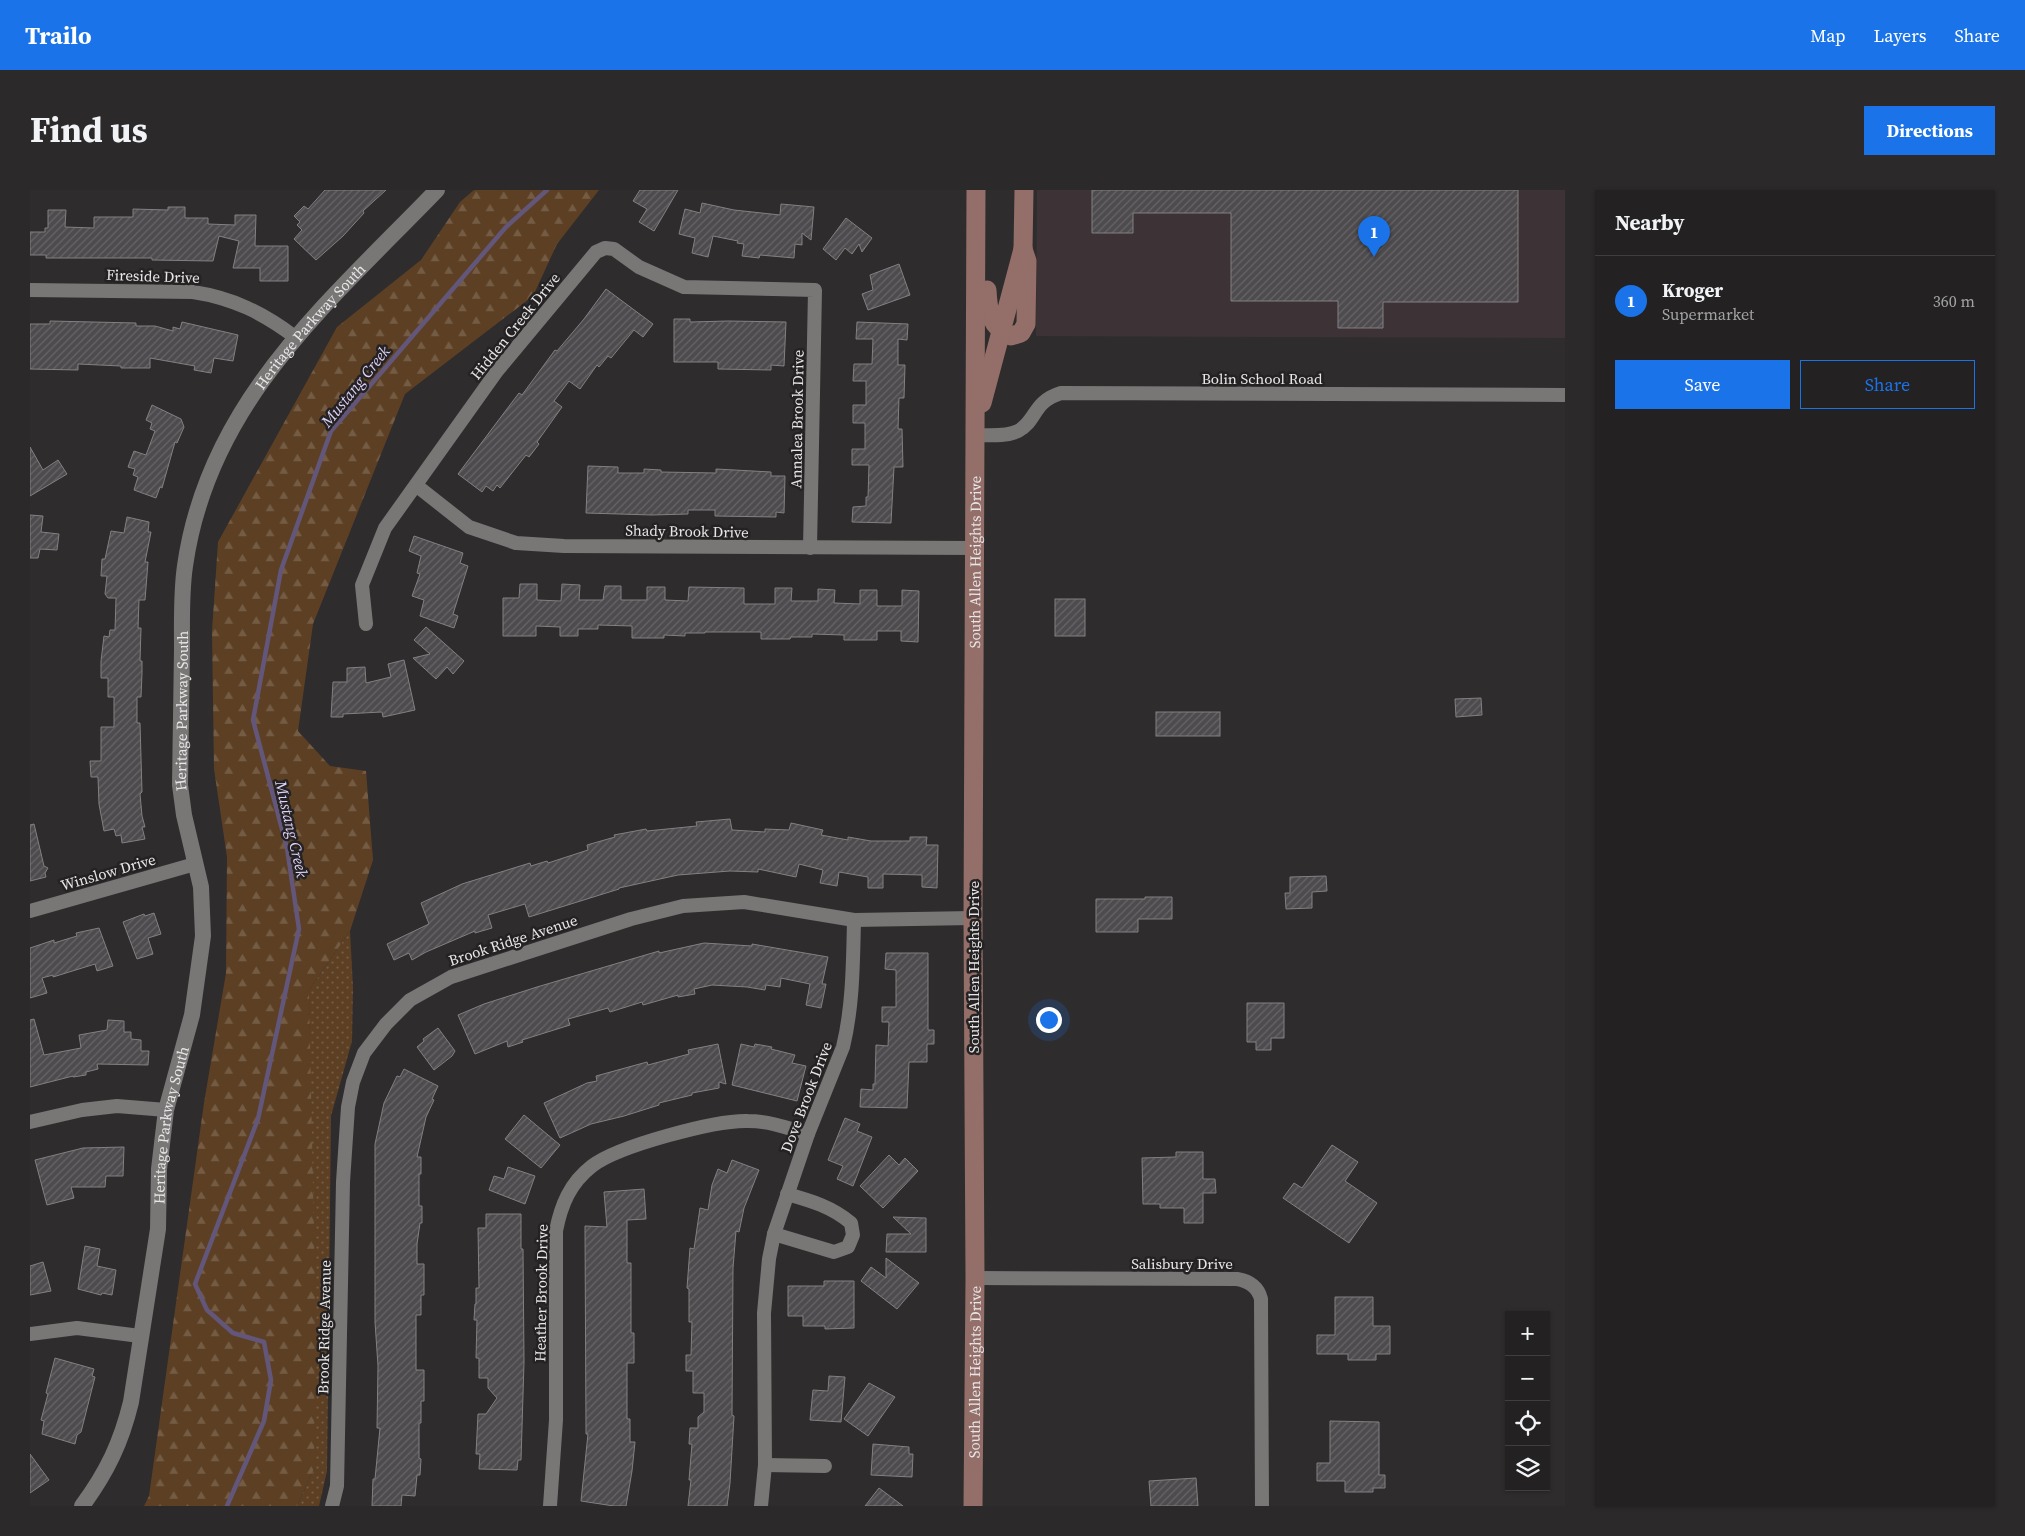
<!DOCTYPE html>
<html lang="en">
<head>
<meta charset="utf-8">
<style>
  :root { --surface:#232122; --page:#2b292a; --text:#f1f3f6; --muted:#a3a3a5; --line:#403e40; --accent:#1a73e8 }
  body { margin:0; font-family:"Source Serif 4",serif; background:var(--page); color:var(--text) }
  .controls { position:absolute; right:15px; bottom:15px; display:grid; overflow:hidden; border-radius:0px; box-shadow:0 1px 4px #0004 }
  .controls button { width:45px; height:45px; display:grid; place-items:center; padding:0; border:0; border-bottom:1px solid var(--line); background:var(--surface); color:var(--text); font:25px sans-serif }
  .you { position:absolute; left:1018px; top:829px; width:18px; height:18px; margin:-12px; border:4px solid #fff; border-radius:50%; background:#1a73e8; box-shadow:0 0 0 8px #1a73e833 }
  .badge { display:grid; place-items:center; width:32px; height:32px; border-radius:50%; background:var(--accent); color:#fff; font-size:16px; font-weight:700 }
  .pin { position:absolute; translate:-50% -41px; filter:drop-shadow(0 1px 2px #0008) }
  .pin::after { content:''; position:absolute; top:26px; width:18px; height:15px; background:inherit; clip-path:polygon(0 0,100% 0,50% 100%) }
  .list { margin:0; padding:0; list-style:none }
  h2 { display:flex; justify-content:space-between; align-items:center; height:65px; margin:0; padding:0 20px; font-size:21px }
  h2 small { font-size:16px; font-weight:400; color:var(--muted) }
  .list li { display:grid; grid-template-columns:32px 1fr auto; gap:15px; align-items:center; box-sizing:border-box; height:90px; padding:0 20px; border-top:1px solid var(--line) }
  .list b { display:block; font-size:19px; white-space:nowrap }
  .list p { margin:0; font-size:16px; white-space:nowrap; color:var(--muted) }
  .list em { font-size:16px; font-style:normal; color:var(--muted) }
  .actions { display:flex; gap:10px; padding:15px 20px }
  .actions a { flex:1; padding:11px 0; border:1px solid var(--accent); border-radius:0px; text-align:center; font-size:18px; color:var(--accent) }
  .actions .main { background:var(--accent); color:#fff }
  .icon { flex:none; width:28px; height:28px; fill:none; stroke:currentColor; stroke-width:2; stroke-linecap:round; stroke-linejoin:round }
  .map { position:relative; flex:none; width:1535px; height:1316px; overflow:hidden; border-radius:0px }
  header { display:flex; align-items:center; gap:30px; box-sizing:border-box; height:70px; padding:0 25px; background:var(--accent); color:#fff }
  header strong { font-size:24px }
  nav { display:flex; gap:28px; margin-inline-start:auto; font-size:18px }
  .intro { display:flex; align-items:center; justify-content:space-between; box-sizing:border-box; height:120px; padding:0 30px }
  h1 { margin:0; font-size:35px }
  .button { padding:12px 22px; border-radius:0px; background:var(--accent); color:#fff; font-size:18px; font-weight:700 }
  main { display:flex; gap:30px; padding:0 30px }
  aside { flex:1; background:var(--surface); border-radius:0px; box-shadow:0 1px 4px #0004 }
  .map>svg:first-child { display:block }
  .built { fill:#3d3336 }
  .grass { fill:url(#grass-dots) }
  .forest { fill:url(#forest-firs) }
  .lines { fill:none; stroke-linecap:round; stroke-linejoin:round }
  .stream { stroke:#63567b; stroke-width:4.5 }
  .building { fill:url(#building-hatch); stroke:#838082 }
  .minor { stroke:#797676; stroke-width:14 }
  .tertiary { stroke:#797676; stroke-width:16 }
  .secondary { stroke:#946e68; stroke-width:19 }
  .labels { text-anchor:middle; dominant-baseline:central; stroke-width:5; stroke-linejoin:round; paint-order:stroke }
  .street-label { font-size:15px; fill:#e8e6e7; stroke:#252223 }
  .water-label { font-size:16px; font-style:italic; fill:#dfd2f9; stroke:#252223 }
</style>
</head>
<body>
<header>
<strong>Trailo</strong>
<nav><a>Map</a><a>Layers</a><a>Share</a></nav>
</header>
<div class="intro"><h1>Find us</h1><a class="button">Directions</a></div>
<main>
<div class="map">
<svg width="1535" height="1316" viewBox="0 0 1535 1316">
  <defs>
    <pattern id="grass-dots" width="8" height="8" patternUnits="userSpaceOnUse" patternTransform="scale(1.25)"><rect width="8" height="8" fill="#5d4024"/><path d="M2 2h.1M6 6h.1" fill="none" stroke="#745c44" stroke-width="1.8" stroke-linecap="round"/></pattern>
    <pattern id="forest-firs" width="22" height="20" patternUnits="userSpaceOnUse" patternTransform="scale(1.25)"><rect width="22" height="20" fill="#5d4024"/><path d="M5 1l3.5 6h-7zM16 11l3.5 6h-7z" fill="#745c44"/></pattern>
    <pattern id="building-hatch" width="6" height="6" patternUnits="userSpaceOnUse" patternTransform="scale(1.25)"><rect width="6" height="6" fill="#4d4b4d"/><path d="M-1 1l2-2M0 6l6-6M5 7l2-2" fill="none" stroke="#676567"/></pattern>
  </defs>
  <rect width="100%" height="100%" fill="#2f2c2d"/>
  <path class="built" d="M1007 0H1535V148L1006 146Z"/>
  <path class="grass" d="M320 741 323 798 322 851 301 926 297 1281 289 1316H267L284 1279 279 800Z"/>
  <path class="forest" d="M444 0H569L527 54 503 106 375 204 283 434 268 541 300 576 336 581 343 670 320 741 279 800 285 1098 284 1279 267 1316H114L119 1306 174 913 196 783 197 667 184 579 182 441 188 352 307 137 391 70 430 12Z"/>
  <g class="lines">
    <path class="stream" d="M197 1316 234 1231 241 1190 234 1152 203 1143 177 1120 165 1094 228 929 269 739 257 658 223 530 251 380 301 241 476 37 517 0"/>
  </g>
  <g class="building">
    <path d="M295 0H356L333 21 334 23 313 46 286 70 264 49 272 40 267 35 270 32 264 26 274 16 278 19Z"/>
    <path d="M610 0H648L624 41 609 32 617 19 603 11Z"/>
    <path d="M1062 0H1488V112H1353V138H1308V111H1201V23H1103V43H1062Z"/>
    <path d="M672 13 704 20 750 25 751 14 784 17 781 50 772 43V55L765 54 764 68 730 65 729 68 712 66 714 54 707 53 708 51 683 46 678 67 662 63 665 48 649 44 655 19 670 23Z"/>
    <path d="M138 17H155V28H178V34L205 35V25H226L225 56H258V91H230V78H203L209 51 189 46 183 71 122 70V68H16V65H0V42H15V38H18V20H36L35 37 64 38V27H103V19L138 20Z"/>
    <path d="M816 28 842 48 832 62 829 54 822 64 815 58 806 70 793 59Z"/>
    <path d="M869 74 880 105 838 120 832 104 843 100 840 85Z"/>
    <path d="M576 99 623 134 613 147 604 140 581 168 578 166 569 177 567 175 550 199 539 191 524 211 532 217 507 252 509 254 499 267 496 265 470 298 467 295 463 301 456 296 452 302 428 284 489 203 492 205 525 160 527 161 554 129Z"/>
    <path d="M644 129H660V132L698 131 756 132 754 176 741 175V180L688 179V172H644Z"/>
    <path d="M20 131 106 133V136H125L143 141V137L150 139 152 132 208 145 203 171 184 168 181 183 164 180 165 176 120 168V178H91V176L48 174V180L0 179V134H20Z"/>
    <path d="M827 132 878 134 877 150 868 149V175H875L874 208H869L868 239H872L873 277H864L861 333 822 332 823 317 836 316V307H838L839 275H822V259H835V233H823V215H836V191H823L824 174H842L843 149H826Z"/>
    <path d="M122 215 151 229 154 237 147 253 145 252 132 298 130 297 126 308 104 300 108 287 103 285 105 279 98 277 104 261 116 265 125 241 120 239 122 233 116 230Z"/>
    <path d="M0 257 13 280 28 270 37 284 0 306Z"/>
    <path d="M558 276 588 277V283H614V279L631 280V282L686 283V279L741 282V286H755L754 323 746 322V327L685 326V320H658V324L622 325 556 323Z"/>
    <path d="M0 325 13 326 11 342 29 344 27 360 10 359 8 368H0Z"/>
    <path d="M97 327 119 332 118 342H121L115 372H118L115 410H109L108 438H111L110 471H112V483L111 507H107V533H110L112 602 110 604 112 626 115 637H112L115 649 92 653 91 645 86 646 84 639 74 641 69 614 68 587H61L60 571H71V537H84V507H78V488H71V471L74 446 79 447 80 440H85L86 408H78L75 404 77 386H71L72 369H75L81 341 94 343Z"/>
    <path d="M384 346 433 363 430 373 438 376 423 424 428 426 424 438 390 426 394 410 382 406 390 384 387 383 391 366 379 361Z"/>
    <path d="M490 394H507V410L531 411 532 394 550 395 549 410H573L575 396H591V410H617V397H635V410L658 411 659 397 714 398V414H745V398H762L761 411H788V399L805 400 804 413 830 414V400H847V416H872V400L889 401 888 452 871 451V441H847V450H814V445L782 444V447H761L760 449H731V442H675V443H655V446L634 445V448H602V436L568 435V439H548V446H530V437L506 436V446H473V408H489Z"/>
    <rect x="1025" y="409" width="30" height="37"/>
    <path d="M396 437 434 471 423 484 417 477 406 489 383 468 400 464 384 450Z"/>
    <path d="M374 470 385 520 353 527 352 522 313 524V527H301L303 492H317V478L335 477 336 493 361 487 358 474Z"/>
    <path d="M1451 508 1452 525 1426 527 1425 509Z"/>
    <rect x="1126" y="522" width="64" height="24"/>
    <path d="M700 629 702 640 735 642V639L759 640 761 633 793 640 791 645 818 650V647L841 651H880V647H897L896 655H908L907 698 892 697V685L853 684V698H838V687L809 682 807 696 790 693 793 680 769 674 766 687 728 679V682L700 681 648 685 589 698V699L499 727 495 714 458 725 462 738 445 743V741L396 762 382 770 379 763 364 770 357 754 399 734 391 713 432 694 500 673 501 676 517 671 518 673 558 660 557 655 585 647 584 645 616 639 617 641 667 636 666 632Z"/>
    <path d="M4 634 14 676 18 678 15 683 16 687 0 691V635Z"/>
    <path d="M1296 686 1297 701 1282 702V718L1256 719 1255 703H1260V687Z"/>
    <path d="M1115 707H1142V729H1108V742H1066V709H1115Z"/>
    <path d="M124 723 131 744 118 748 123 764 107 769 93 732 114 724 115 726Z"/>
    <path d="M69 738 83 776 67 781 65 774 23 787V785L12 788 17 803 0 808V758L24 750V753L47 746 46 743Z"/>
    <path d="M674 753 722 756V754L798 767 792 794H796L791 818 776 815 780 794 751 788 750 797 736 795 735 800 717 797 682 795 664 799 665 804 648 807V805L613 815 612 812 580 822 578 818 538 829 540 835 492 850 493 852 478 857 477 851 445 864 428 825 454 814 507 797 629 761V763Z"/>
    <path d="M856 763H898V840H904V854H897V872H879L877 918 830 917 831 899 843 900V894H845L846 855 858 856 859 832H852V817H866V780L855 779Z"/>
    <path d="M1217 813H1254V848H1241V860H1226V852H1217Z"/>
    <path d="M4 829 14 865 51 858 49 845 77 840 78 830 94 831V842H101V849L111 850V861H119L118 875 67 874 68 879 56 882V885L43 887V886L0 897V830Z"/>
    <path d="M408 838 425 861 422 866 404 880 387 857 394 851 393 849Z"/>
    <path d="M688 854 696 894 689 892V898L662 903V905L629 913V915L594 926 561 934 530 948 514 913 557 893 567 891 566 886 617 872 618 875 659 864 658 860Z"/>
    <path d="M711 854 724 857 725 854 742 857 741 859 765 865 762 873 776 876 767 911 702 895Z"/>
    <path d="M374 879 408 896 402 909 404 910 396 927 387 967H391V984H389V1016H392V1033H390L387 1054V1074H394V1105H391V1125H386V1180H394V1211H391V1233H389V1268L391 1269 390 1285H387L385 1306 372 1305 371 1316H342L343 1289H345L350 1238H347L348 1176 345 1132V954L354 913 367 886 370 887Z"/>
    <path d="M494 925 530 955 511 978 475 949Z"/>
    <path d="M815 928 830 934 827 941 842 947 823 996 807 989 813 976 798 970Z"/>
    <path d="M1302 955 1328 972 1315 991 1347 1013 1319 1053 1253 1008 1264 993 1272 998Z"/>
    <path d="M94 957 93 986H76L75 997H41L44 1008 17 1015 5 970 53 958Z"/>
    <path d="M1146 962H1173V989H1185L1186 1003H1173V1033H1154V1018H1130V1014H1113L1112 968 1146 967Z"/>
    <path d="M859 965 869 975 875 968 888 981 853 1018 830 996Z"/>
    <path d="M702 970 729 980 714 1018 709 1042 706 1041 703 1078 702 1225 704 1226 700 1293 697 1316H658L661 1290H659L662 1254H659L660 1238H668V1227L674 1222V1203H663V1181H656V1165H661L662 1132H659V1099L657 1098 660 1058 664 1059 670 1018 678 1020 682 995 688 979 697 983Z"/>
    <path d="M478 977 505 986 495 1014 459 1000 464 986 474 989Z"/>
    <path d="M614 999 616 1029 597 1030V1073H601V1143H604V1173H597V1229H600V1252H605L602 1281 596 1316H584L551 1311 558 1244H556L555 1036 577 1037 574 1002Z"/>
    <path d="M456 1024H491V1059H493L494 1172 491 1270H488L487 1280 449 1279 450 1264H446L448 1224H456L467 1208 458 1198V1188H449V1168H446L447 1130H444L445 1114H446V1098H449L448 1038H456Z"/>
    <path d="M863 1027 896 1028V1062H856L857 1044H881Z"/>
    <path d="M55 1056 70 1059 67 1076 86 1080 82 1105 72 1103 71 1105 48 1099Z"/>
    <path d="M856 1068 889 1093 867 1119 831 1091 841 1077 856 1088Z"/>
    <path d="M13 1072 21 1101 0 1105V1076Z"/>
    <path d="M794 1091H824V1138L795 1139V1136H773V1126H758V1096H794Z"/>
    <path d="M1305 1107H1343V1136H1360V1164H1346V1170H1318V1164H1287V1145H1305Z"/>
    <path d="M25 1168 64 1179 62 1186 65 1187 51 1242 47 1245 45 1254 12 1244 14 1231 11 1230 18 1204 16 1203Z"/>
    <path d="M799 1186 815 1187 811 1232 780 1230 783 1200 798 1201Z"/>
    <path d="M839 1193 865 1207 838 1246 814 1229Z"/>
    <path d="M1300 1231 1349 1232V1285H1355V1298H1343V1302H1315V1291H1287V1273H1300Z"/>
    <path d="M843 1254 879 1257V1264H883L882 1287 841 1285Z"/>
    <path d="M0 1264 19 1290 0 1303Z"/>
    <path d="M1166 1288 1168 1316H1121L1119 1291Z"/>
    <path d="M849 1298 873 1316H835Z"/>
  </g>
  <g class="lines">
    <g class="minor">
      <path d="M0 100 163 102C203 108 233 123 265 147"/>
      <path d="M945 245C958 245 976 247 988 241 1007 231 1002 212 1031 203L1535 205"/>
      <path d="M387 296 439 337 486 353 534 356 944 358"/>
      <path d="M336 434 332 395 355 338 467 181 566 62 575 58 584 59 609 77 654 97 785 100 780 358"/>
      <path d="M0 721 165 674"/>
      <path d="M0 932 52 920 87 916 136 920"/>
      <path d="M744 1044 804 1062 818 1057 823 1045 821 1033C802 1017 782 1011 757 1004"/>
      <path d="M945 1088 1207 1089C1219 1091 1228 1097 1231 1109L1232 1316"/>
      <path d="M0 1144 47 1138 110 1146"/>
      <path d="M735 1275 795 1276"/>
      <path d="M302 1316 307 1296 313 992 318 917 323 892 334 863 356 834 380 810 421 787 601 729 653 716 714 712 824 730 943 728"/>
      <path d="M520 1316 526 1230V1041C531 1015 540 993 562 976 588 956 685 930 718 931 739 931 758 938 778 944"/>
      <path d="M731 1316 735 1275 734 1123 739 1069 744 1044 778 944 813 857C823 816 823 772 824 730"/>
    </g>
    <path class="tertiary" id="s1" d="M52 1316C77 1282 91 1253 101 1212L128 1039 129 979 136 920 162 825 173 746 171 697 154 625 150 595C151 550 151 504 152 459 152 432 151 403 155 376 178 212 299 112 407 0"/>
    <g class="secondary">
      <path d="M957 100C958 121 960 137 981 146L991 143 996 134 997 71 993 59"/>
      <path d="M952 213 993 59 994 0"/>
      <path id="s2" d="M943 1316 945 1088 943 728 946 0"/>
    </g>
  </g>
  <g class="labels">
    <g class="street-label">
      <text transform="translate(123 86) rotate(2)">Fireside Drive</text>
      <text transform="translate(485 136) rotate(-51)">Hidden Creek Drive</text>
      <text stroke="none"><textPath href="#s1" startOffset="1236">Heritage Parkway South</textPath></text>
      <text x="1232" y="188">Bolin School Road</text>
      <text transform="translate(767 229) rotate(-89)">Annalea Brook Drive</text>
      <text transform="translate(657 341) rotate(1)">Shady Brook Drive</text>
      <text stroke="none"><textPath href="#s2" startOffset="944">South Allen Heights Drive</textPath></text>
      <text stroke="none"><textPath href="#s1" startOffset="816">Heritage Parkway South</textPath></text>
      <text transform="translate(78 682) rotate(-16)">Winslow Drive</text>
      <text transform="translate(483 750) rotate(-18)">Brook Ridge Avenue</text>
      <text transform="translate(943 777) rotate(-90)">South Allen Heights Drive</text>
      <text transform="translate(776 907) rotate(-69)">Dove Brook Drive</text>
      <text stroke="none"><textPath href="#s1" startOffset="396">Heritage Parkway South</textPath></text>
      <text x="1152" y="1073">Salisbury Drive</text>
      <text transform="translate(511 1103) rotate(-89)">Heather Brook Drive</text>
      <text transform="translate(294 1137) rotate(-89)">Brook Ridge Avenue</text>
      <text stroke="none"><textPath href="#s2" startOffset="134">South Allen Heights Drive</textPath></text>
    </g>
    <g class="water-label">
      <text transform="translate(325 196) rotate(-51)">Mustang Creek</text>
      <text transform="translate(262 639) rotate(77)">Mustang Creek</text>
    </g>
  </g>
</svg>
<div class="controls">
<button>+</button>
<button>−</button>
<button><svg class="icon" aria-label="locate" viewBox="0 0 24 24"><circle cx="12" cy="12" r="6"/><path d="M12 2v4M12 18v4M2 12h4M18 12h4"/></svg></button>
<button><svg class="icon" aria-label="layers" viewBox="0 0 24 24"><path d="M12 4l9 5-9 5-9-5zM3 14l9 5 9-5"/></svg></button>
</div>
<div class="you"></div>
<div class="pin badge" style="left:1344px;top:67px">1</div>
</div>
<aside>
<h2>Nearby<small></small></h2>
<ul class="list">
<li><span class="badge">1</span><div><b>Kroger</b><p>Supermarket</p></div><em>360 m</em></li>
</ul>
<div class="actions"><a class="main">Save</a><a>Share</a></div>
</aside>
</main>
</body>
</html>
